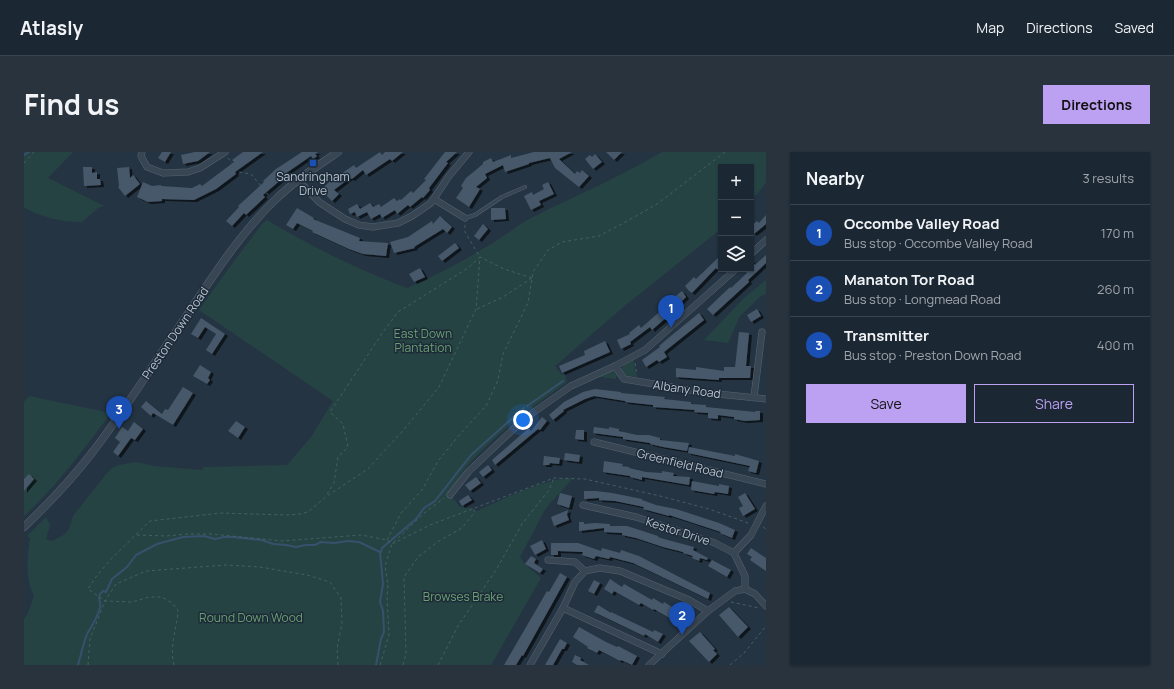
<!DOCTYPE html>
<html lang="en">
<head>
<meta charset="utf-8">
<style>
  :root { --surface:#1b2732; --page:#28333e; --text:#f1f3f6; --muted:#a0a5ac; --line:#39444d; --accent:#bca0f2 }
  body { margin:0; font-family:Manrope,sans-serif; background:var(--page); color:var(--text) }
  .controls { position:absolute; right:12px; top:12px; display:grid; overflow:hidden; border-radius:0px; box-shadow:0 1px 3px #0004 }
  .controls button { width:36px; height:36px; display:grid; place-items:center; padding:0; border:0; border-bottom:1px solid var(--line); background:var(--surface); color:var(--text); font:20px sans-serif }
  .you { position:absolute; left:499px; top:268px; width:14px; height:14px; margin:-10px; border:3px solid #fff; border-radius:50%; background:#1a73e8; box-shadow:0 0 0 6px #1a73e833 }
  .badge { display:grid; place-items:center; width:26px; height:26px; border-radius:50%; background:var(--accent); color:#fff; font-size:13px; font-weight:700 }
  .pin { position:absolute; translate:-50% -33px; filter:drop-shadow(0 1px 2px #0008) }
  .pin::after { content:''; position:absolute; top:21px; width:14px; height:12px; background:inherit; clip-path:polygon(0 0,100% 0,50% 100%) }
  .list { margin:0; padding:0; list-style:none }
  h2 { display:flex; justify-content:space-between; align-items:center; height:52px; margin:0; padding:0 16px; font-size:17px }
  h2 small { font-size:13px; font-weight:400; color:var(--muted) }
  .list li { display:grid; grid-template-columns:26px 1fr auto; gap:12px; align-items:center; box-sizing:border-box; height:56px; padding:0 16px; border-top:1px solid var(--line) }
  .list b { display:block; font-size:15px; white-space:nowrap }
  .list p { margin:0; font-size:13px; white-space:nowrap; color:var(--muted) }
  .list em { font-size:13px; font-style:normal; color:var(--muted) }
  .actions { display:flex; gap:8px; padding:12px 16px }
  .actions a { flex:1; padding:9px 0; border:1px solid var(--accent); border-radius:0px; text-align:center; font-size:14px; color:var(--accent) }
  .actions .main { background:var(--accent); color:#111 }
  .icon { flex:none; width:22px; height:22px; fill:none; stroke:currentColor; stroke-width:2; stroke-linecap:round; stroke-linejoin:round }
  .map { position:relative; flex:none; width:742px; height:513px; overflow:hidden; border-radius:0px }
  header { display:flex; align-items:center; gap:24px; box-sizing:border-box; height:56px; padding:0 20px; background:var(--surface); border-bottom:1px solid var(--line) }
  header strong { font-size:19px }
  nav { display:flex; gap:22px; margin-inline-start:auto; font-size:14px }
  .intro { display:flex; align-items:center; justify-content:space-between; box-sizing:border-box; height:96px; padding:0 24px }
  h1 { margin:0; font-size:28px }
  .button { padding:10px 18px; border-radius:0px; background:var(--accent); color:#111; font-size:14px; font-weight:700 }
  main { display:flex; gap:24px; padding:0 24px }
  aside { flex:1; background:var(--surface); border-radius:0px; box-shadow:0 1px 3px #0004 }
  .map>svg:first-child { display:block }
  .green { fill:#264344 }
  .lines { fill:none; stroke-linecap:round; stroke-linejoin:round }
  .stream { stroke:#36516c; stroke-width:2 }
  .building { fill:#47586a; filter:url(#shadow) }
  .service-casing { stroke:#566370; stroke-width:4 }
  .minor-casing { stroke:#566370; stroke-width:7 }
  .tertiary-casing { stroke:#566370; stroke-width:8 }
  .path { stroke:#446061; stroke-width:1; stroke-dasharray:3 3; stroke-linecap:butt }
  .service { stroke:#384553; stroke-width:3 }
  .minor { stroke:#384553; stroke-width:6 }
  .tertiary { stroke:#384553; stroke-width:7 }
  .transit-dot { fill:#1a4fb4; stroke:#1d2a38; stroke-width:1.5 }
  .labels { text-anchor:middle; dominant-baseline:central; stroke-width:3; stroke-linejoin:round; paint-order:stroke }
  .poi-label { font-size:12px; fill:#b5c0cd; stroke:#1d2a38 }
  .street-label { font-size:12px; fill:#b5c0cd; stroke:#1d2a38 }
  .park-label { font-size:12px; fill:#6aa072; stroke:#1d2a38 }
</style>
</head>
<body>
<header>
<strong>Atlasly</strong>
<nav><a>Map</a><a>Directions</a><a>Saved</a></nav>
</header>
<div class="intro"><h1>Find us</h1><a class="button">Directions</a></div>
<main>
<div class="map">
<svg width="742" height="513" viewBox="0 0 742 513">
  <defs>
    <filter id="shadow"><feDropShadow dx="3" dy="2" stdDeviation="0" flood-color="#0009"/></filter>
  </defs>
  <rect width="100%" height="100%" fill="#243443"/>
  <g class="green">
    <path d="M0 0H49L24 26 80 54 74 56 58 70C38 70 19 66 1 56H0Z"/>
    <path d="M638 0H742V31L727 49V15H697V77L603 152 531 214 538 223 541 222 543 230C507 255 472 282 442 315 436 323 431 332 425 341L436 355 449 356 451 360C477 348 520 326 549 326L522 356 496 405 501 412 517 426 467 513H0V467L4 461 10 444C1 426 3 406 6 386L3 384 22 365 26 373 22 387 28 389 41 382 45 377 49 364 83 321 88 316 95 313 112 310 130 314 178 318 180 315 263 313 287 285 309 249 175 158 213 105 238 72 243 68C288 95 335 118 383 136 413 123 441 108 469 91 482 83 494 73 507 66 551 44 596 25 638 0Z"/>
    <path d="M742 128V142L737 144 716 164 704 191 680 188 720 146Z"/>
    <path d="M609 207 613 225 600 223 597 217 601 211Z"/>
    <path d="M586 217 593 222 592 227 576 225 568 227Z"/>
    <path d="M5 244 87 261C60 297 33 334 0 364V250Z"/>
  </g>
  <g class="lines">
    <g class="stream">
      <path d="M0 3 5 0"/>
      <path d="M503 254 539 229"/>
      <path d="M54 513C57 503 59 492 63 482 68 474 73 466 76 456 78 450 71 445 79 439L82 440 88 427 103 415 112 403 133 392 159 385 180 384 191 387 200 385H209L238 388 249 392 262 393 272 395 282 393H291L297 390 310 391 324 389 335 390 356 400"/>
      <path d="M352 513 357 487 360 480 359 459 356 450 359 432 356 400H357L358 396 392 367 400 356 411 349 447 303 484 270 500 256"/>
    </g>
  </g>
  <g class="building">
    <path d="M138 0H147L141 10 134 6Z"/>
    <path d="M171 0H186L174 9 159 12 157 3Z"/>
    <path d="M219 0H239L211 20 212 22 192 37 170 48 138 47V49L124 50 113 45 119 30 128 34 137 33V34L168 36 176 32 178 34 210 10 208 8Z"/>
    <path d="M278 0H294L291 2 293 4 289 7 287 4 258 24 259 26 239 43 241 45 222 63 220 61 208 74 202 69 215 55 214 54 240 30 239 29 252 17Z"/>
    <path d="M356 0 358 3 361 0H379L368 9 366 7 342 23 339 18 328 27 326 26 310 38 315 42 308 49 297 38 304 31 330 13 332 16Z"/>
    <path d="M421 0H433L422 10 424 11 405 36 406 38 399 46 398 45 386 55 384 53 373 62 371 58 358 66 356 62 347 67 343 60 333 65 331 60 326 62 324 57 333 52 336 57 346 51 349 55 355 52 357 55 370 46 373 49 376 47 377 48 387 39 389 41 402 28 400 27Z"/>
    <path d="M510 0H548L535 7 551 22 553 19 556 21 558 18 565 24 555 35 531 16 526 6 505 11V12L481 20 479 13 461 22 463 26 452 35 456 37 445 55 432 46 439 36 437 34 442 26 459 12V10L467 6 469 10 487 3V6Z"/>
    <path d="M582 0H598L590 8Z"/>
    <path d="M571 2 578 10 569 17 561 7 566 3 568 5Z"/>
    <path d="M59 15H68V21L73 20V27H76L77 33 60 34Z"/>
    <path d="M105 15 106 26 109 23 116 32 101 44 94 35 95 34 93 16Z"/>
    <path d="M524 30 530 42 515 49 517 53 507 58 500 44 508 40 509 43 520 37 518 33Z"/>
    <path d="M273 56 290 66 289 67 336 86 335 89 364 91 362 104 339 102 325 97 288 80 289 79 273 71 269 77 262 73Z"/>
    <path d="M467 56H481L482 67 467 68Z"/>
    <path d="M742 63V72L730 82 727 79V74L733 69 735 71Z"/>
    <path d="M416 64 428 75 423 81 419 77 390 95 391 96 370 101 366 90 384 85 408 69 409 72Z"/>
    <path d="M459 72 464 77 455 88 450 84Z"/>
    <path d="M431 91 435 96 418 109 414 104Z"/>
    <path d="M697 103V115L694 118 692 116 668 141 665 139 661 134 670 125 672 127Z"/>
    <path d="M742 103V111L724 128 725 130 689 163 683 157 706 135 707 136 723 121 719 117H727V108L731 113Z"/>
    <path d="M396 116 401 125 390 130 385 122Z"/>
    <path d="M658 139 662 145 650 157 651 158 628 178 626 175 606 190 607 192 597 197 593 188 606 182 605 181 615 173 617 176 649 148 648 147Z"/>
    <path d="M733 157 737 164 727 170 723 163Z"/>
    <path d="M675 161 680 168 640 200 643 205 635 210 633 208 622 215 618 208 636 195 635 194 648 183Z"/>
    <path d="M177 166 201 182 188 202 182 198 192 182 181 175 174 186 167 182Z"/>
    <path d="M715 180 725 181 722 214H727L726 226H695V228L652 225V216L672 218V215L700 219V215H711Z"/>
    <path d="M581 189 586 200 538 221 535 214 561 203 560 199Z"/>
    <path d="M176 213 187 220 184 226 186 228 183 232 169 224Z"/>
    <path d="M159 235 169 241 149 273 129 261 127 264 117 255 122 249 138 262 141 257 144 258Z"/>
    <path d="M571 237 597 240V241L641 245 640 247 667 250V252L682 253V255L731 260V259H736V268L721 269 710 267V265L694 263V267L684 266V261L670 260 671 258 629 255V253L601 250V249L570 244 561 247 539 258 540 259 529 268 525 263 540 250 559 240Z"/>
    <path d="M518 265 523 269 516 278 514 277 471 313 468 308 505 276 507 279Z"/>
    <path d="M212 269 221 275 214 286 204 279Z"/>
    <path d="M110 270 119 277 111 288 107 286 94 304 89 300 96 290 91 286 98 275 104 279Z"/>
    <path d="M570 275 585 277V275L595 277V279L613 283H625L636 286V288L665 291 663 299 639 295 626 292V291L599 287V285L569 281Z"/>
    <path d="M552 278H560V288L551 287Z"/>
    <path d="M665 295 711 304V302L735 309 732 321 724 319 726 314 664 301Z"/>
    <path d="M541 301 556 303 555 310 540 308Z"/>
    <path d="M520 304 536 306 535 312 526 311 525 313H519Z"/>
    <path d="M580 309 599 312 598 314 605 315V316L622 320 638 321V319L650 321 649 324 666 325 665 333 618 325V328L606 325V324L579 320Z"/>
    <path d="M464 313 468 318 459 325 455 320Z"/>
    <path d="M5 322 10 327 0 339V327Z"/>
    <path d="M452 325 457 331 446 339 441 333Z"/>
    <path d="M668 329 695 334V332L705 334 704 342 691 340 690 342 667 338Z"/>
    <path d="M560 339H572L588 341 618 347V348L632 353 652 357 695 371 711 378 708 386 696 381 697 380 645 363V364L634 361 619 357 620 355 591 349 575 348V346L560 347Z"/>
    <path d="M536 341 548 344 545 356 533 352Z"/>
    <path d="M721 341 731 357 719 364 715 356 719 354 714 345Z"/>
    <path d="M444 343 448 348 438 354 435 349Z"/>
    <path d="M544 358 543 363 545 368 530 374 527 365Z"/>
    <path d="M555 370H560V372L571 371 586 372V374H603L634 384V385L640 387 670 395 669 398 684 406 683 408 676 406 675 409 668 406 669 404 659 401V400L639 395 612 386 598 383V381L580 380V376L555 379Z"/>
    <path d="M518 388 522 397 511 403 506 394Z"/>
    <path d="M527 391H554L577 399 578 396 596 401 597 398 615 404 686 441 684 447 626 419 609 411 586 405 585 407 572 404 570 407 558 403 559 400 534 399V403H527Z"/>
    <path d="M727 396 742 406V419L726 408 728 405 723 402Z"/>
    <path d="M507 404 512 407 510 411 519 417 516 421 501 412Z"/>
    <path d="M688 408 707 418 703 425 684 414Z"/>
    <path d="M536 421 543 425 499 504 498 503 492 513H480L523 439 525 440Z"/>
    <path d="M586 427 598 435 600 432 628 448 629 446 639 452 640 450 653 458 654 456 662 461 656 472 630 457 629 458 617 451 615 453 590 439 588 442 580 437Z"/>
    <path d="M570 428 576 431 570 442 564 439Z"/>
    <path d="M574 453 587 461V460L629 480 630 478 639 482 634 490 621 482 620 484 570 460Z"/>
    <path d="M705 455 724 475 714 485 695 463Z"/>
    <path d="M555 475 582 490 593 495 594 494 613 504 608 513 597 508 596 509 575 498 573 501 563 496 564 495 549 485Z"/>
    <path d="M676 480 691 497 689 498 693 502 685 510 665 489Z"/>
    <path d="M536 487 543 491 540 497H538L529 513H521Z"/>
    <path d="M551 503 557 506 556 508 565 513H553L548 510Z"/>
  </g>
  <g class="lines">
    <g class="service-casing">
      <path id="service" d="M441 66 451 63 478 45 501 35"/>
    </g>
    <g class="minor-casing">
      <g id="minor">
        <path d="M118 0 117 4 123 15 139 21 164 20 176 16 201 0"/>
        <path d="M274 28 295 50 321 67 335 73 349 75 374 71 388 64 407 51 425 24 445 0"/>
        <path d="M410 47 441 66"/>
        <path d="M727 102 742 88"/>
        <path d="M591 214 600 227 684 241 742 247"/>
        <path d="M730 245 738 180"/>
        <path d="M570 290 742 332"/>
        <path d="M426 343 445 319 500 267 547 234 591 214 621 198 712 117"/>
        <path d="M559 353 612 365 691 391 710 401 721 424V437"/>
        <path d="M710 401 727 383 742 354"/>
        <path d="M524 408 551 410 561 419"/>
        <path d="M721 437 731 442 742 454"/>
        <path d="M539 456 638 502"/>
        <path d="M506 513 539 456 551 430 561 419 576 416 596 419 665 448 684 459"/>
        <path d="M625 513 684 459 711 439 721 437"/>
      </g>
    </g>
    <g class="tertiary-casing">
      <path id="tertiary" d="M0 375C24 352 47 328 67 302 99 261 126 217 155 175 184 132 212 86 250 49 269 30 292 15 314 0"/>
    </g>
    <g class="path">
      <path d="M204 6 215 20 227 22 245 44"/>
      <path d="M0 11 10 0"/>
      <path d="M453 157 479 145 508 126"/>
      <path d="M611 211 613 223"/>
      <path d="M303 342 310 331 314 305 324 295 319 272 306 260 359 180 374 160 444 116 456 105 441 80V73"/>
      <path d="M739 375 742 377"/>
      <path d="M113 383 142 384 164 382H187L258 389 337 383 363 388 368 392 406 373 530 326 561 327 636 344 685 357 724 371"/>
      <path d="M363 388 377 361 398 338 414 309 437 281 462 254 474 228 479 202 504 151 509 120 524 98 538 90 575 84 605 68 633 52 701 0"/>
      <path d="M707 450 735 456"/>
      <path d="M64 513 66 487 81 449 92 432 122 419 202 413 236 415 283 423 306 430 317 446 318 472 313 496 314 513"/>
      <path d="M150 513C145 493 153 478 154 458L148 451 138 445H125L108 450 81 449 64 437 71 426 87 407 126 369 196 361 263 363 276 362 284 360 303 344 344 317 383 274 415 235 452 157 456 105 480 117 508 126"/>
      <path d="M356 513 365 483 363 445 364 433 361 414 368 392 399 362 420 346"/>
      <path d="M379 513 382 502 380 425 394 405 415 389 438 376 451 360 449 356"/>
      <path d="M414 513 434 474 472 418 498 372 525 338 530 326"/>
      <path d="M706 513 720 501 742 474"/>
    </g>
    <use href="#service" class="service"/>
    <use href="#minor" class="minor"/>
    <use href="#tertiary" class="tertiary"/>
  </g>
  <rect class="transit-dot" x="285" y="7" width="8" height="8" rx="2"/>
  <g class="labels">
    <g class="poi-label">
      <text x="289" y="24">Sandringham<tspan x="289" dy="14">Drive</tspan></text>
    </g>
    <g class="street-label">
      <text transform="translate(151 181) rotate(-56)">Preston Down Road</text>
      <text transform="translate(663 237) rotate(8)">Albany Road</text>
      <text transform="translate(656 311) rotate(14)">Greenfield Road</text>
      <text transform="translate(654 379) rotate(18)">Kestor Drive</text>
    </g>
    <g class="park-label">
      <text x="399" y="181">East Down<tspan x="399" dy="14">Plantation</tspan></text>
      <text x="439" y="444">Browses Brake</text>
      <text x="227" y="465">Round Down Wood</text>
    </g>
  </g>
</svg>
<div class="controls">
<button>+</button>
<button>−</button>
<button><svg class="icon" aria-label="layers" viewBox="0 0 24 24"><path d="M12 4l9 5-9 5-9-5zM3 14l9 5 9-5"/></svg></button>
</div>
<div class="you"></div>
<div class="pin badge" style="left:647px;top:176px;background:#1a4fb4">1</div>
<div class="pin badge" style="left:658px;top:483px;background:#1a4fb4">2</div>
<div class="pin badge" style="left:95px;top:277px;background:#1a4fb4">3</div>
</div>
<aside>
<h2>Nearby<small>3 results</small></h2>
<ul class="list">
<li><span class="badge" style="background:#1a4fb4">1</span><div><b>Occombe Valley Road</b><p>Bus stop · Occombe Valley Road</p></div><em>170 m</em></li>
<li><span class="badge" style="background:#1a4fb4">2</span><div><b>Manaton Tor Road</b><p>Bus stop · Longmead Road</p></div><em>260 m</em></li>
<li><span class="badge" style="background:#1a4fb4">3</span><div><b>Transmitter</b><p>Bus stop · Preston Down Road</p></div><em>400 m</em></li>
</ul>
<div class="actions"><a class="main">Save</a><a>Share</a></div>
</aside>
</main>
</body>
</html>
